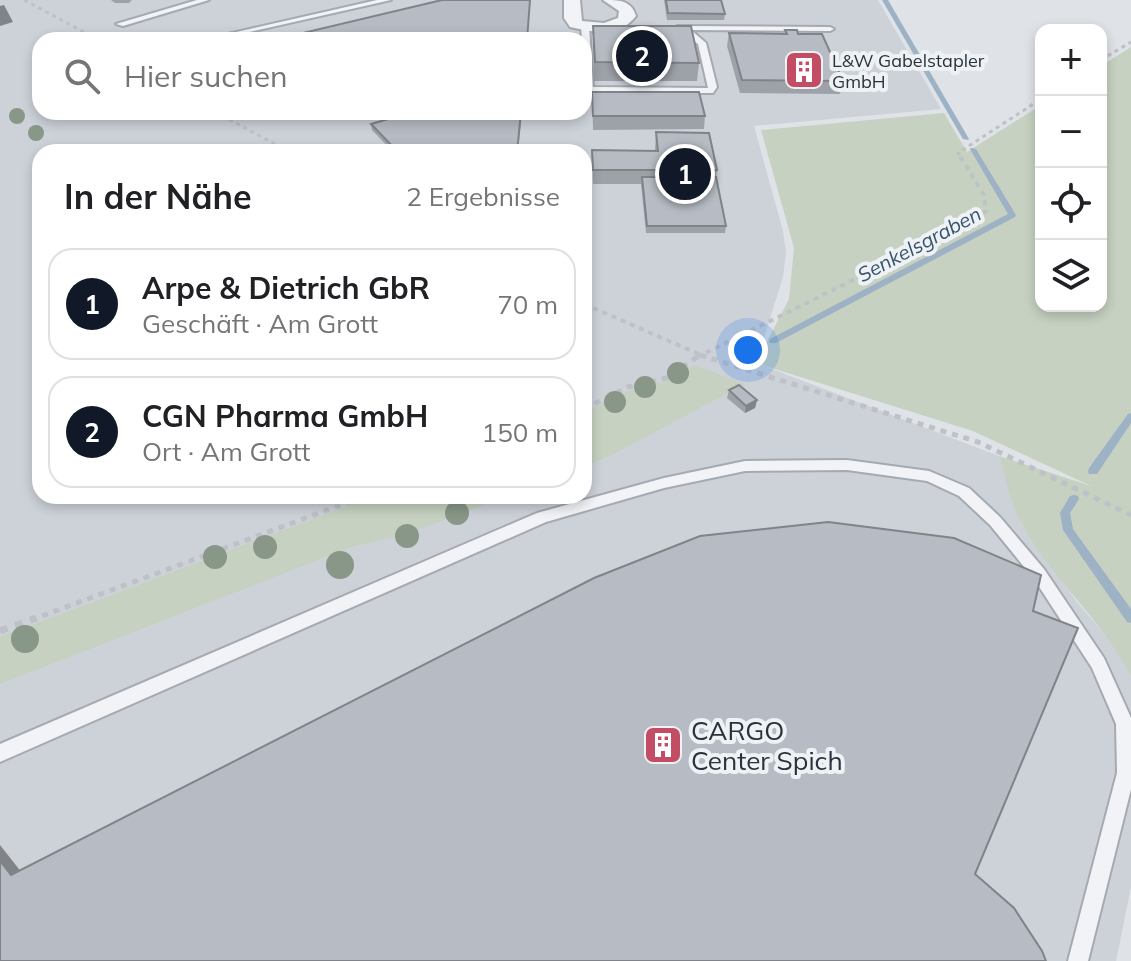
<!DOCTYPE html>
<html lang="de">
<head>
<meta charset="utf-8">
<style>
  :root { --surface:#fff; --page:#f6f6f6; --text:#202124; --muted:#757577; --line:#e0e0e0; --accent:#111827 }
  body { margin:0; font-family:Mulish,sans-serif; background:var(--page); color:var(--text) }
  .controls { position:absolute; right:24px; top:24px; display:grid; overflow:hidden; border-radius:16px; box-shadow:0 4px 12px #0003 }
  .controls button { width:72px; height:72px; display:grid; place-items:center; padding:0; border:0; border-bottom:2px solid var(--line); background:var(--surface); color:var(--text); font:40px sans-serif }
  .you { position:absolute; left:748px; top:350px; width:28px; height:28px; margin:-20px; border:6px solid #fff; border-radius:50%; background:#1a73e8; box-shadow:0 0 0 12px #1a73e833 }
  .badge { display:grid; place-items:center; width:52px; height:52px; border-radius:50%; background:var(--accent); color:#fff; font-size:26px; font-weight:700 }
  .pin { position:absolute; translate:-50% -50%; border:4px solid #fff; box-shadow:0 2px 8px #0006 }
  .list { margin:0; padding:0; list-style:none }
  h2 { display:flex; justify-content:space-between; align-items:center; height:104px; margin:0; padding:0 32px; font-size:34px }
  h2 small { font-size:26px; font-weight:400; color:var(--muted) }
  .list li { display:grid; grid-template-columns:52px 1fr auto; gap:24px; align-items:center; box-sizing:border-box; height:112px; margin:0 16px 16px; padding:0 16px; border:2px solid var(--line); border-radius:24px }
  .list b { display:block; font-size:30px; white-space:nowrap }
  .list p { margin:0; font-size:26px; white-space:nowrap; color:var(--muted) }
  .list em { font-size:26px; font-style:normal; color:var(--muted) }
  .icon { flex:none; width:44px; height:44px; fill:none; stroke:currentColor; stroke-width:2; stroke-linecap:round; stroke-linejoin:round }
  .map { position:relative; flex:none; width:1131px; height:961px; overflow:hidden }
  .search { position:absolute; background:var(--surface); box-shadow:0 4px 12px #0003; left:32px; top:32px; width:560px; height:88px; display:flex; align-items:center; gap:20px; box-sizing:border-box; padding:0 28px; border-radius:24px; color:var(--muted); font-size:30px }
  .panel { position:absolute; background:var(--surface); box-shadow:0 4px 12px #0003; left:32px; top:144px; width:560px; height:360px; border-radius:24px }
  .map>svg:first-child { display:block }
  .built { fill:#cdd2d9; fill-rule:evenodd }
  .green { fill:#c6d1c1 }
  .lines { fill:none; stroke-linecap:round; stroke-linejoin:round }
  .stream { fill:#9db2c5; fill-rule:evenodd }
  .lane-casing { stroke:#a5aab1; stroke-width:4 }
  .street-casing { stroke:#a5aab1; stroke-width:4 }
  .path-far3 { stroke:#bec1c6; stroke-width:3; stroke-dasharray:4 4; stroke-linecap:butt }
  .path-far2 { stroke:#bec1c6; stroke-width:4; stroke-dasharray:5 5; stroke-linecap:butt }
  .path-far1 { stroke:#bec1c6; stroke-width:5; stroke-dasharray:6 6; stroke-linecap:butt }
  .path { stroke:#bec1c6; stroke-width:7; stroke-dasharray:8 8; stroke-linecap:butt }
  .lane { fill:#f2f3f6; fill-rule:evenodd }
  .street { fill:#f2f3f6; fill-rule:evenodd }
  .tree { fill:#889787 }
  .wall { fill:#9da2a9 }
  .shaded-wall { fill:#808489 }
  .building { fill:#b7bcc4; stroke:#808489; stroke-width:2 }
  .labels { text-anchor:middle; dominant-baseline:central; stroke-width:8; stroke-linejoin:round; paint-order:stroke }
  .far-poi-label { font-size:18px; fill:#29323d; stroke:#eef2f5; text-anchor:start }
  .far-water-label { font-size:20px; font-style:italic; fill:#36536e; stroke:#eef2f5 }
  .near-poi-label { font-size:26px; fill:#29323d; stroke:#eef2f5; text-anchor:start }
</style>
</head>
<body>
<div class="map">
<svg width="1131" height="961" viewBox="0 0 1131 961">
  <rect width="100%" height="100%" fill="#dfe3e7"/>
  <path class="built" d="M0 0H878L941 109 754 126 783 231 786 253 783 277 756 363 999 456 1022 525 1077 602 1118 650 1131 676V887L1116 961H0ZM40 40H584V112H40ZM40 152H584V496H40Z"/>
  <g class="green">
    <path d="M1131 47V676C1103 621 1053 580 1023 526 1011 506 1006 478 999 456L1091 486 973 431 756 363 789 299 794 248 761 130 944 113 967 152 1041 105V306H1101V66Z"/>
    <path d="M694 365 745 384 608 457 584 466V413L628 391 667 381Z"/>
    <path d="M374 496H507L405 535 354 546 0 684V637Z"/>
  </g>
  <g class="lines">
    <g class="stream">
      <path d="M882 0H888L969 139 968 140 963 139Z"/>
      <path d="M971 148 976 149 1016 215 1015 217 776 343H770L769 341 770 339 1008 214 970 149Z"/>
      <path d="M1131 413V423L1097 474H1089L1088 471 1089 468 1128 414Z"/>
      <path d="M1074 495 1078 496 1079 499 1070 513 1073 529 1131 609V623L1127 622 1063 530 1060 513 1070 496Z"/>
    </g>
    <g class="lane-casing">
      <g id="lane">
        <path d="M197 0H209L123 26 116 24Z"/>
        <path d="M377 0H391L223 38 219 36Z"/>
        <path d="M585 24 589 26 593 87 708 88 698 44 686 36 683 30H677V26H680L830 27 834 29 830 31 691 30 706 43 717 87 713 93H589L585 90 584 40H582L581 26Z"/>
        <path d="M847 460 929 471 969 488 1000 517 1044 569 1104 658 1131 718V789L1088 961H1068L1117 773 1116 724 1092 668 1034 579 990 525 959 496 927 481 847 470 745 471 664 488 546 522 0 762V744L537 513 664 478 745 461Z"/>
      </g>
    </g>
    <g class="street-casing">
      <path id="street" d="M564 0H580L582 21 604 23 618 18 619 11 603 0C619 0 631 0 636 16 620 37 594 33 570 27L564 18Z"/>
    </g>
    <g class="path-far3">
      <path d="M24 0 99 40"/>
      <path d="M1101 60 1131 42"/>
      <path d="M215 112 290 152"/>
      <path d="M960 155 958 153 1041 99"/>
    </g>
    <g class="path-far2">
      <path d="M584 304 706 357"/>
      <path d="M697 357 973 221 986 211 984 195 958 153"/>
    </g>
    <g class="path-far1">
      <path d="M700 355 978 442 1131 515"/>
      <path d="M584 409 628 387 666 378 700 355"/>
      <path d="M31 620 365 496"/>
    </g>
    <path class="path" d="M0 631 36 618"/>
    <use href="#lane" class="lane"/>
    <use href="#street" class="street"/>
  </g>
  <g class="tree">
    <circle cx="17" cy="116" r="8"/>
    <circle cx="36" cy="133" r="8"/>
    <circle cx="678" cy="373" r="11"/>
    <circle cx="645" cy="387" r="11"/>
    <circle cx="615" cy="402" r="11"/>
    <circle cx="457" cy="513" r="12"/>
    <circle cx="407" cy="536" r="12"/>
    <circle cx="265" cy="547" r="12"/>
    <circle cx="215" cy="557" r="12"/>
    <circle cx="340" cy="565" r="14"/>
    <circle cx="25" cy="639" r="14"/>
  </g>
  <g class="wall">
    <path d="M111 0H132L129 3H115Z"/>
    <path d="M664 0H721L725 14 724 20H667Z"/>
    <path d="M593 26 699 63 697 81H594Z"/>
    <path d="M785 30 798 34 843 81 840 94 740 93 727 46 729 33 785 34Z"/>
    <path d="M592 92 705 116 704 129 593 130Z"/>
    <path d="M522 112 518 152H393L372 130 371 124Z"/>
    <path d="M656 132 717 170 716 177 726 226 725 233H646L641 184H593L592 150 655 151Z"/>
    <path d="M729 390 757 400 755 408 745 413 727 398Z"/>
  </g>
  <g class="shaded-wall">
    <path d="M4 5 13 22 0 26V6Z"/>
    <path d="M757 400 755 408 745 413 746 406Z"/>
    <path d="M0 845 33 887 11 875 0 861Z"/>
  </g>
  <g class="building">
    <path d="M442 0H530L527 40H289L286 37Z"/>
    <path d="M666 0H721L725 14 668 13Z"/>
    <path d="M593 26H691L699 63 595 62Z"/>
    <path d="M785 30H797L798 34H822L843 81 742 80 729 33 787 34Z"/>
    <path d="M592 92H699L705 116H593Z"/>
    <path d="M412 112H521L517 152H398L371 124Z"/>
    <path d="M656 132 709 133 717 170H593L592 150 658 151Z"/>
    <path d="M642 177H716L726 226H647Z"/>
    <path d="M739 385 757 400 746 406 729 390Z"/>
    <path d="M828 522 954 538 1041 575 1033 611 1078 628 975 874 1014 908 1042 951 1046 961H0V861L11 875 594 578 700 536Z"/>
  </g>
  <defs>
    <g id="building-square" transform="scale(2)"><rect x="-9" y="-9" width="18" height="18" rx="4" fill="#c44d66" stroke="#eef2f5"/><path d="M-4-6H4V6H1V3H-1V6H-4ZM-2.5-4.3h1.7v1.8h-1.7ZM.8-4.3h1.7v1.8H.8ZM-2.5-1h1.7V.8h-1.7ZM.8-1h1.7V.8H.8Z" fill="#fff"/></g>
  </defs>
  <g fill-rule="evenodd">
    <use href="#building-square" x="804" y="70"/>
    <use href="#building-square" x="663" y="745"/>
  </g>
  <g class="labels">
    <g class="far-poi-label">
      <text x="832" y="60">L&amp;W Gabelstapler<tspan x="832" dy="21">GmbH</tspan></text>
    </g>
    <g class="far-water-label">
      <text transform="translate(919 244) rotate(-28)">Senkelsgraben</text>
    </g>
    <g class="near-poi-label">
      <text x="691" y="730">CARGO<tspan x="691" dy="30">Center Spich</tspan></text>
    </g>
  </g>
</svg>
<div class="controls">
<button>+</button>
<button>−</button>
<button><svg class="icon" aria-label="locate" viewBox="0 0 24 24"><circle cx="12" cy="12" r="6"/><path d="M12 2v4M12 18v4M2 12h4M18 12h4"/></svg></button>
<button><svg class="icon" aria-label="layers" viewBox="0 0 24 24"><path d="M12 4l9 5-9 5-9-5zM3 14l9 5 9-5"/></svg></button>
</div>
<div class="you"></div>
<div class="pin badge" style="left:685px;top:174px">1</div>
<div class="pin badge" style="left:642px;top:56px">2</div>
<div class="search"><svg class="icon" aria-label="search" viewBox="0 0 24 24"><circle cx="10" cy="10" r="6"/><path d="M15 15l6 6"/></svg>Hier suchen</div>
<section class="panel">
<h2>In der Nähe<small>2 Ergebnisse</small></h2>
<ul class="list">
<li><span class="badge">1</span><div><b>Arpe &amp; Dietrich GbR</b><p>Geschäft · Am Grott</p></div><em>70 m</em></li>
<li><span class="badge">2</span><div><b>CGN Pharma GmbH</b><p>Ort · Am Grott</p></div><em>150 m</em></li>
</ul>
</section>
</div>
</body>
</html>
